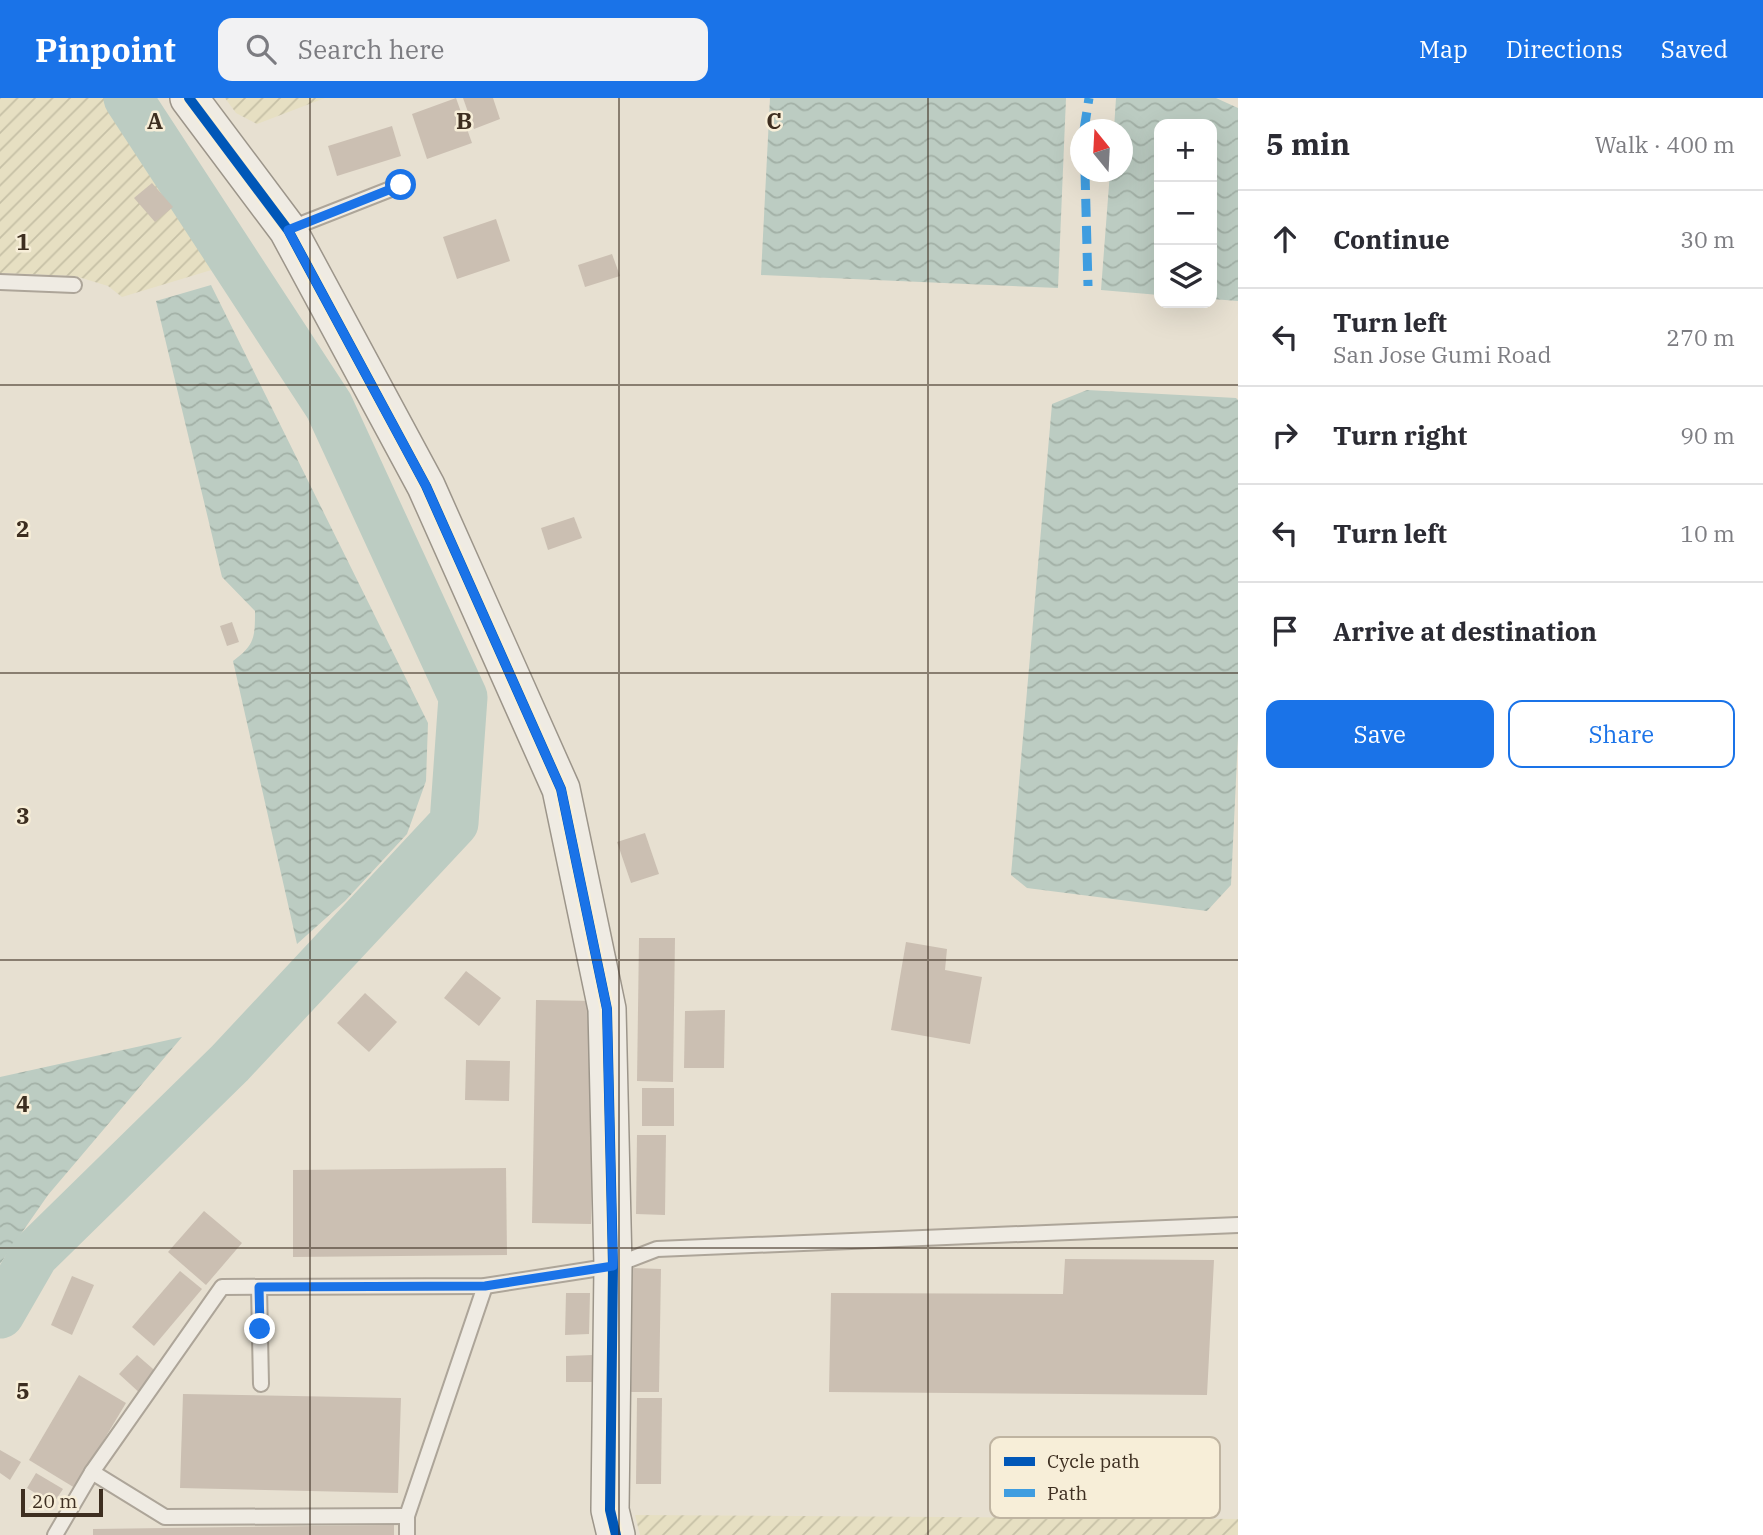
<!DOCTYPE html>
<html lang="en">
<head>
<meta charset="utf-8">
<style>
  :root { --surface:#fff; --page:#f2f2f3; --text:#2b2b33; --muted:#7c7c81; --line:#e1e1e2; --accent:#1a73e8 }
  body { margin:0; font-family:"IBM Plex Serif",serif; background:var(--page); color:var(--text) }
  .controls { position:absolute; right:21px; top:21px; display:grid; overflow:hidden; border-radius:14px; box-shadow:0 7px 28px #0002 }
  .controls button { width:63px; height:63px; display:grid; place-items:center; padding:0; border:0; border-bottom:2px solid var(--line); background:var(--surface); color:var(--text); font:35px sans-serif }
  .compass { position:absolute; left:1070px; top:21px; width:63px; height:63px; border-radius:50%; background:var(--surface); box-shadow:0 7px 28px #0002; rotate:342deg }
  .scale { position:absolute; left:21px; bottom:18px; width:82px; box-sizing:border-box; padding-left:7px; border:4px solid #3d2e20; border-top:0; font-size:19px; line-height:24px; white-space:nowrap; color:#3d2e20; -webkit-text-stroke:5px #f7eed8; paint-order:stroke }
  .stop { position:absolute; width:21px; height:21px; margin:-16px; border:5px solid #1a73e8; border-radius:50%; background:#fff }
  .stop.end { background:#1a73e8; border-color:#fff; box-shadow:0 2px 7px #0008 }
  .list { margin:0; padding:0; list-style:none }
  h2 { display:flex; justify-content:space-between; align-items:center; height:91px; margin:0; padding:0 28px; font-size:30px }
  h2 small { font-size:23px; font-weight:400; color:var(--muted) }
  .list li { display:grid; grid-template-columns:46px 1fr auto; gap:21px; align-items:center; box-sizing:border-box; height:98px; padding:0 28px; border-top:2px solid var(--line) }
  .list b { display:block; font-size:26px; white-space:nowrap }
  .list p { margin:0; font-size:23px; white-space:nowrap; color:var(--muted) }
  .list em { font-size:23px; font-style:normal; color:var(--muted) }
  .actions { display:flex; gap:14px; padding:21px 28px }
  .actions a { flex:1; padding:16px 0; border:2px solid var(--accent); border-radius:14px; text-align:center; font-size:24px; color:var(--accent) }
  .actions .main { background:var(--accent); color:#fff }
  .icon { flex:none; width:38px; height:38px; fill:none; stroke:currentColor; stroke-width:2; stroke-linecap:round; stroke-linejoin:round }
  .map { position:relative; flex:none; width:1238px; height:1437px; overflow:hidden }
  header { display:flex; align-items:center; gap:42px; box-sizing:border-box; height:98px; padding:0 35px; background:var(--accent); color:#fff }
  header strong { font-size:33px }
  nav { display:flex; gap:38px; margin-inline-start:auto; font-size:24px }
  .search { width:490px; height:63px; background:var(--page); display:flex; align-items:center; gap:18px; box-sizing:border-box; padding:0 24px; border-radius:14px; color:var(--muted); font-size:26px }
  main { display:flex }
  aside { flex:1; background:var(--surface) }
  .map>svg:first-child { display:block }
  .farmland { fill:url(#farmland-furrows) }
  .water { fill:url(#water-waves) }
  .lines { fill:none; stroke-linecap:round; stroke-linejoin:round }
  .river { stroke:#bcccc2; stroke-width:49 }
  .building { fill:#cbbfb2 }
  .lane-casing { stroke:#ada599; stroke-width:18 }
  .secondary-casing { stroke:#9c958a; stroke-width:40 }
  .lane { stroke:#efebe3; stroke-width:14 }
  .secondary { stroke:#efebe3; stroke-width:37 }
  .quiet { stroke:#3f9de0; stroke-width:9; stroke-dasharray:18 9; stroke-linecap:butt }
  .cycleway-casing { stroke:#f7eed8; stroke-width:15 }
  .cycleway { stroke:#0057b8; stroke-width:10 }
  .route { stroke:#1a73e8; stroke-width:9 }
  .grid { fill:none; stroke:#3d2e20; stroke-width:2; stroke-opacity:0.55 }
  .key { fill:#f7eed8; stroke:#bfb4a1; stroke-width:2 }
  .key-label { font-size:19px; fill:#3d2e20 }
  .grid-label { font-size:23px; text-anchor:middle; font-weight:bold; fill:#3d2e20; stroke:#f7eed8; stroke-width:5; stroke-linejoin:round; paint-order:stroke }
</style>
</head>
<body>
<header>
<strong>Pinpoint</strong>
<div class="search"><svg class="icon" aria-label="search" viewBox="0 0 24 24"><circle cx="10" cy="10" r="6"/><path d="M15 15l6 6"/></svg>Search here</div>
<nav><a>Map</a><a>Directions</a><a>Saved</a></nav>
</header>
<main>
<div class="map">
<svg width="1238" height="1437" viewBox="0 0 1238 1437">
  <defs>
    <pattern id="farmland-furrows" width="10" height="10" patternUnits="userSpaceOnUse" patternTransform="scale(1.75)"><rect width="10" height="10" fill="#e6dfc2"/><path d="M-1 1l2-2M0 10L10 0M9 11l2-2" fill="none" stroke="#c6c0a6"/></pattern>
    <pattern id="water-waves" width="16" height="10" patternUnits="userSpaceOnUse" patternTransform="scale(1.75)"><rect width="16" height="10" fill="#bcccc2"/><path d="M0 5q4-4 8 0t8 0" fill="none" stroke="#a2b0a6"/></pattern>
  </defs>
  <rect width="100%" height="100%" fill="#e7e0d1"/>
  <g class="farmland">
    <path d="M0 0H109L218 170 122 199 108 188 75 178 0 175Z"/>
    <path d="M225 0H325L257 26 236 15Z"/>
    <path d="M635 1417 1238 1421V1437H640Z"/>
  </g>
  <g class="water">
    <path d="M770 0H1066L1058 190 761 177Z"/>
    <path d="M1116 0H1216L1238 10V203L1212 201V26H1159V197L1101 192 1110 74H1122V32L1114 31Z"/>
    <path d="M211 187 428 625 426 683 407 736 345 803 297 846 233 563C255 547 255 539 255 513L222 479 156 203Z"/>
    <path d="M1087 292 1236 300 1238 302V639L1231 787 1207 813 1027 790 1011 777 1052 306Z"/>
    <path d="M182 939 48 1097 0 1166V979Z"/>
  </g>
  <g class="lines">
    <path class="river" d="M0 1216 34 1157 230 965 454 725 463 599 329 308 128 0"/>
  </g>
  <g class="building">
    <path d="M456 0 472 45 427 61 412 16Z"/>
    <path d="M463 0H493L500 21 474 31Z"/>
    <path d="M392 28 401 58 337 78 328 48Z"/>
    <path d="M152 85 173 109 155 124 134 100Z"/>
    <path d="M496 121 510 163 457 181 443 139Z"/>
    <path d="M612 156 620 178 585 189 578 167Z"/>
    <path d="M574 419 582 440 548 452 541 430Z"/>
    <path d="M232 524 239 544 227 548 220 528Z"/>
    <path d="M645 735 659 776 631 785 617 744Z"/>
    <path d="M639 840H675L673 984 637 983Z"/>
    <path d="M906 844 947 851 945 872 982 879 970 946 891 932Z"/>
    <path d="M466 873 501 900 479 928 444 900Z"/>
    <path d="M365 895 397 924 369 954 337 925Z"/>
    <path d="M536 902 596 903 591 1126 532 1125Z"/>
    <path d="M725 912 724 970H684L685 913Z"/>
    <path d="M466 962 510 963 509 1003 465 1002Z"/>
    <rect x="642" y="990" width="32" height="38"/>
    <path d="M637 1037H666L665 1117 636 1116Z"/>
    <path d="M506 1070 507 1157 293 1159V1072Z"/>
    <path d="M204 1113 242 1145 206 1187 168 1154Z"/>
    <path d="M1065 1161 1214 1162 1207 1297 829 1294 831 1195 1063 1196Z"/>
    <path d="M632 1170 661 1171 659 1294H631Z"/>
    <path d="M180 1173 202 1191 154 1248 132 1229Z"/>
    <path d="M72 1178 94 1187 72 1237 51 1227Z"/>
    <path d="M566 1195H590L589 1236 565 1237Z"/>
    <path d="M137 1257 160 1277 142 1297 119 1276Z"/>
    <path d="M593 1257V1284H566V1258Z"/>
    <path d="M79 1277 126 1305 75 1390 29 1362Z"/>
    <path d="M183 1296 401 1300 398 1395 180 1390Z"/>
    <path d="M637 1300H662L661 1386H636Z"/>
    <path d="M0 1352 21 1364 10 1382 0 1375Z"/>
    <path d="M36 1375 63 1391 53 1406 27 1390Z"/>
    <path d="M394 1427V1437H93V1431Z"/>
  </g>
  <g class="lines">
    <g class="lane-casing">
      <g id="lane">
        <path d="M289 131 401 87"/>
        <path d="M0 184 74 187"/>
        <path d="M259 1189 261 1286"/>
        <path d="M92 1374 165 1419 407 1418"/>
        <path d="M55 1437 92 1374 222 1189 485 1188 613 1168 657 1151 1238 1127"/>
        <path d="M407 1437V1418L485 1188"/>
      </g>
    </g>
    <g class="secondary-casing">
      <path id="secondary" d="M189 0 288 132 426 388 561 691 607 911 613 1168 610 1412 616 1437"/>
    </g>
    <use href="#lane" class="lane"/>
    <use href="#secondary" class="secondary"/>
    <g class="quiet">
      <path d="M1084 32 1089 0"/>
      <path d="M1085 74 1088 188"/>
    </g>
    <g class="cycleway-casing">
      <path id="cycleway" d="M189 0 288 132 426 388 561 691 607 911 613 1168 610 1412 616 1437"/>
    </g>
    <use href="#cycleway" class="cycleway"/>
  </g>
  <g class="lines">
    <path class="route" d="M260 1231 259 1189 485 1188 613 1168 607 911 561 691 426 388 288 132 401 87"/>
  </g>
  <path class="grid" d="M310 0V1437M619 0V1437M928 0V1437M0 287H1238M0 575H1238M0 862H1238M0 1150H1238"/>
  <rect x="990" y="1339" width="230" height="81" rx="10" class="key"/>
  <rect x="1004" y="1359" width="31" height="9" fill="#0057b8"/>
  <rect x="1004" y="1391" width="31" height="8" fill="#3f9de0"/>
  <g class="key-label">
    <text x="1047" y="1370">Cycle path</text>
    <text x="1047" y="1402">Path</text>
  </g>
  <g class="grid-label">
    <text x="155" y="31">A</text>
    <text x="464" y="31">B</text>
    <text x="774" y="31">C</text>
    <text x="23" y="152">1</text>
    <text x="23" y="439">2</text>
    <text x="23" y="726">3</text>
    <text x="23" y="1014">4</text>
    <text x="23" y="1301">5</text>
  </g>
</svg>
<div class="controls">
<button>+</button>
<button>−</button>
<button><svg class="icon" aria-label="layers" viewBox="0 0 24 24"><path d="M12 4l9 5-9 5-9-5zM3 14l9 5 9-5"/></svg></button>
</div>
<svg class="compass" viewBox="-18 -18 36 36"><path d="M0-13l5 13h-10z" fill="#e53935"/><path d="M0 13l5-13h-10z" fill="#7c7c81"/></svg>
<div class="scale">20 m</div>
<div class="stop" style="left:401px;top:87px"></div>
<div class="stop end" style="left:260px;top:1231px"></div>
</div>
<aside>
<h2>5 min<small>Walk · 400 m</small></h2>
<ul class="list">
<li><svg class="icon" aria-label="ahead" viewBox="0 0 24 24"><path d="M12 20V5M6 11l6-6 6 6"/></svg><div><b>Continue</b></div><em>30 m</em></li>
<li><svg class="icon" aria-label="left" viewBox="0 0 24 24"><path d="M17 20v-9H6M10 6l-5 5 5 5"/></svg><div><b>Turn left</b><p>San Jose Gumi Road</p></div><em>270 m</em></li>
<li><svg class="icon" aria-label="right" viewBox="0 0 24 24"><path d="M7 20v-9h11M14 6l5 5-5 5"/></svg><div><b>Turn right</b></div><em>90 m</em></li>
<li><svg class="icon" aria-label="left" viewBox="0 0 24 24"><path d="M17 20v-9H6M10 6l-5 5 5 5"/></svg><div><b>Turn left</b></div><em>10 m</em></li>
<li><svg class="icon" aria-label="arrive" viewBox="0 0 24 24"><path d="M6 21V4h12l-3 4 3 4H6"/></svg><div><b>Arrive at destination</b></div></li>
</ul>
<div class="actions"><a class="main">Save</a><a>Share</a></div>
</aside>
</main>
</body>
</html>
